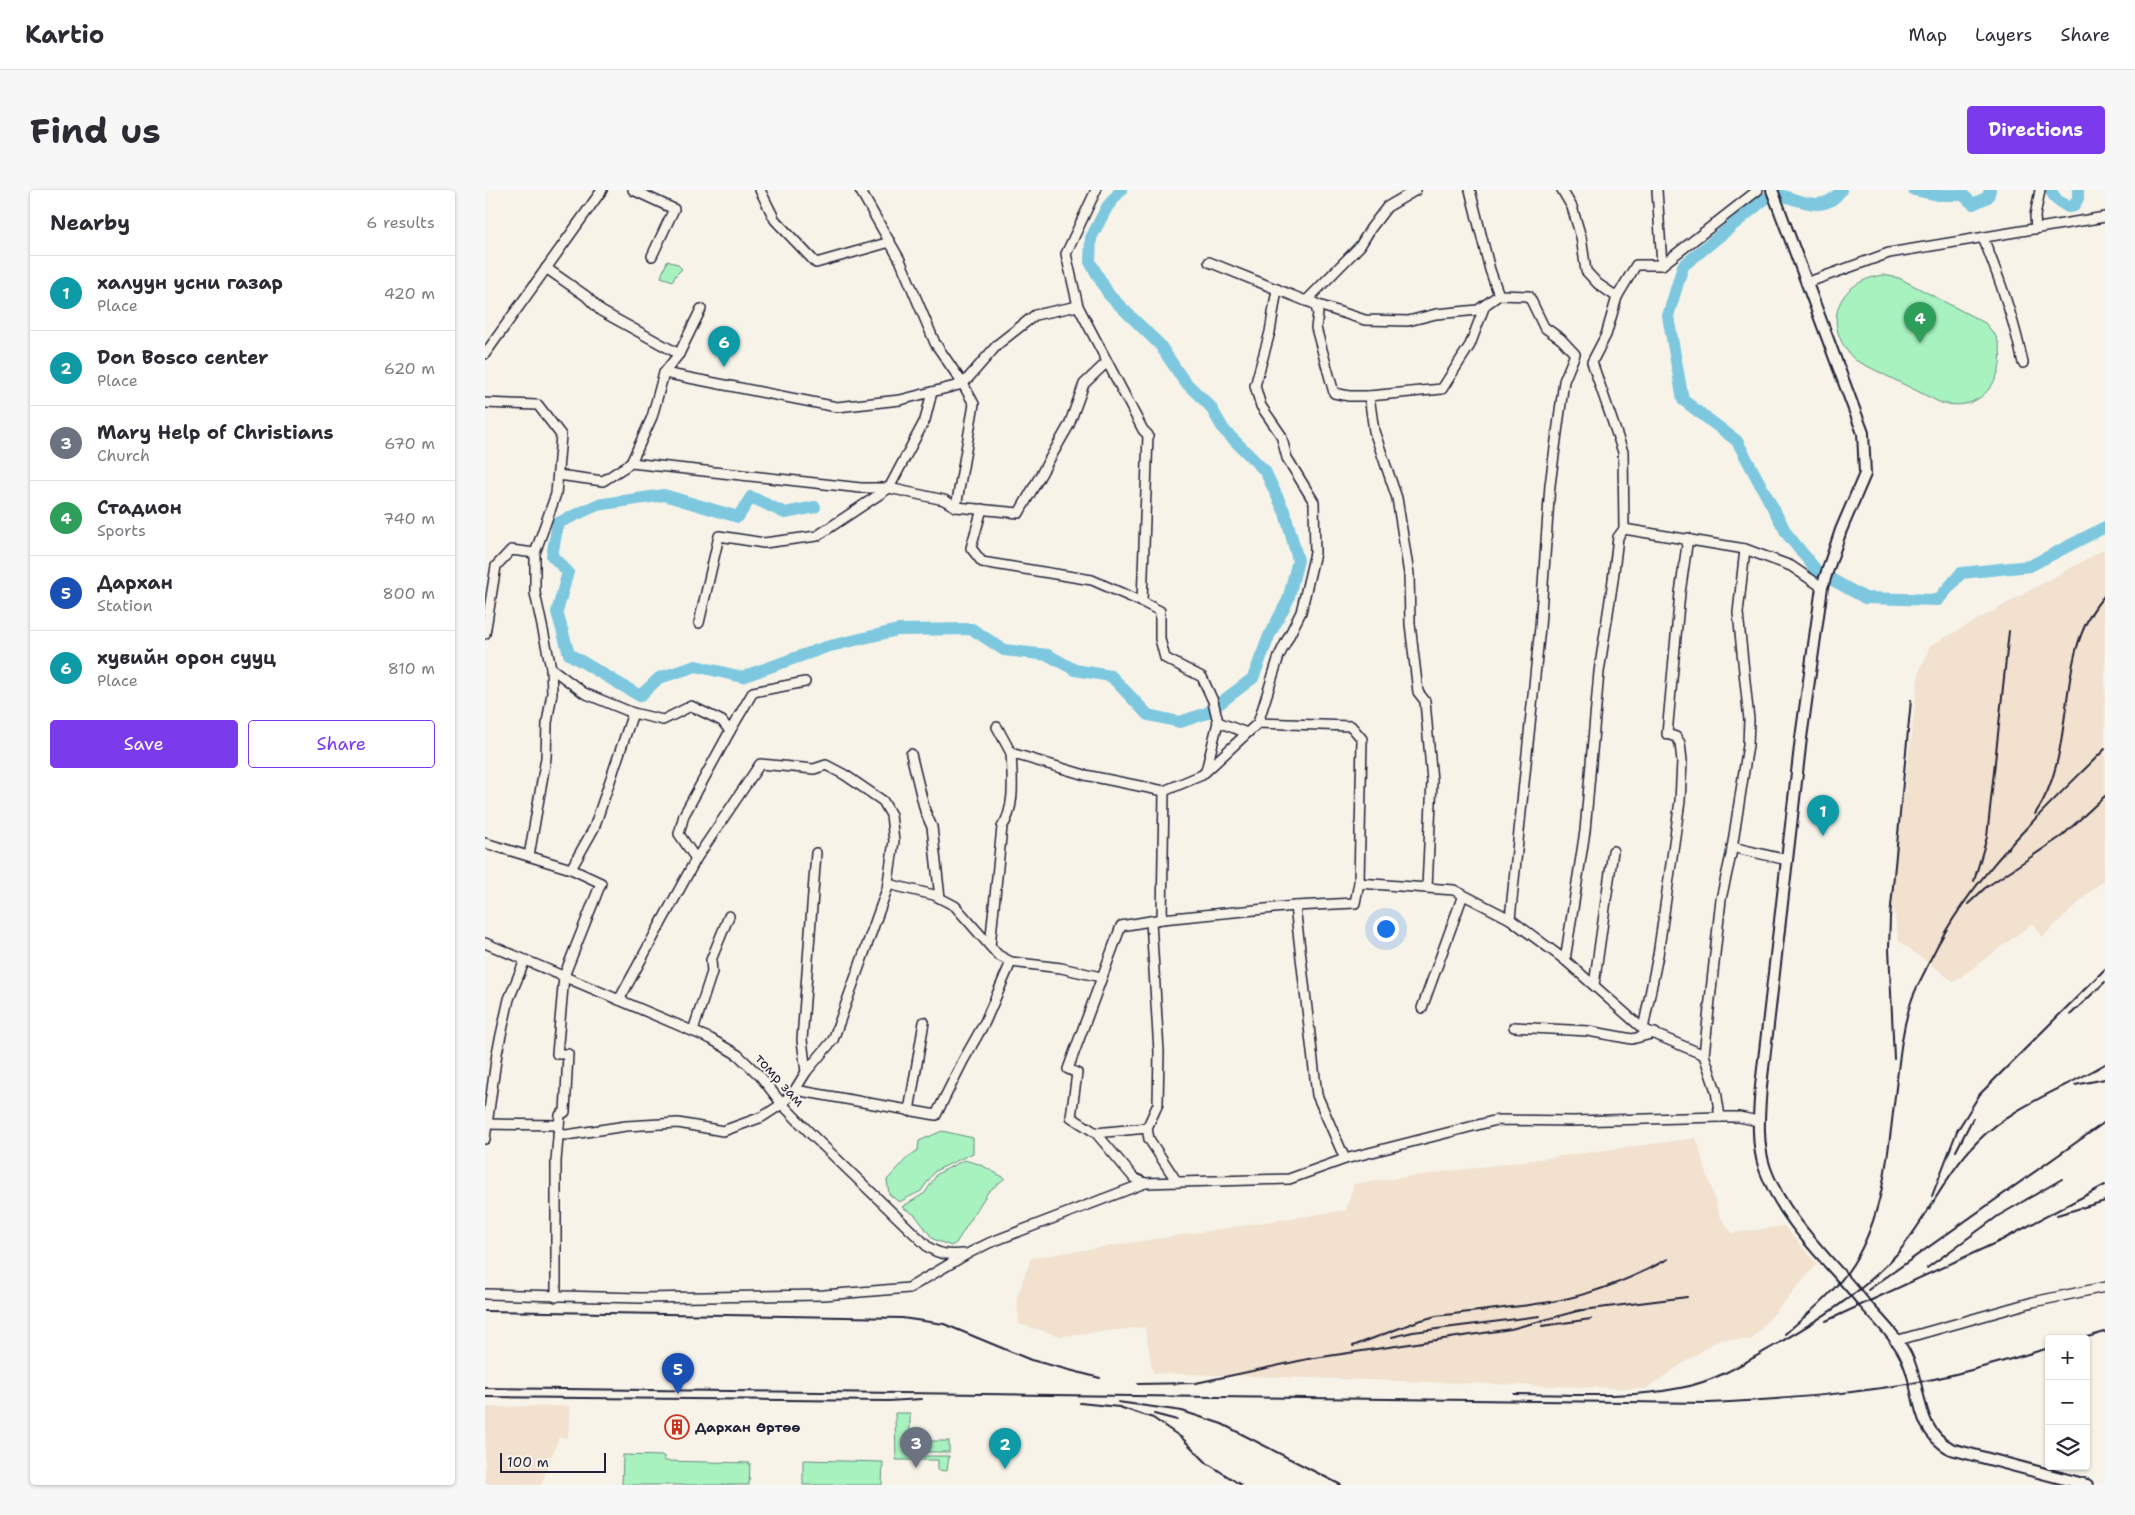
<!DOCTYPE html>
<html lang="en">
<head>
<meta charset="utf-8">
<style>
  :root { --surface:#fff; --page:#f7f7f7; --text:#2b2b33; --muted:#7c7c81; --line:#e1e1e2; --accent:#7c3aed }
  body { margin:0; font-family:"Shantell Sans",sans-serif; background:var(--page); color:var(--text) }
  .controls { position:absolute; right:15px; bottom:15px; display:grid; overflow:hidden; border-radius:5px; box-shadow:0 1px 4px #0004 }
  .controls button { width:45px; height:45px; display:grid; place-items:center; padding:0; border:0; border-bottom:1px solid var(--line); background:var(--surface); color:var(--text); font:25px sans-serif }
  .scale { position:absolute; left:15px; bottom:12px; width:106px; box-sizing:border-box; padding-left:5px; border:2px solid #22223b; border-top:0; font-size:14px; line-height:18px; white-space:nowrap; color:#22223b; -webkit-text-stroke:4px #f7f3e8; paint-order:stroke }
  .you { position:absolute; left:900px; top:738px; width:18px; height:18px; margin:-12px; border:4px solid #fff; border-radius:50%; background:#1a73e8; box-shadow:0 0 0 8px #1a73e833 }
  .badge { display:grid; place-items:center; width:32px; height:32px; border-radius:50%; background:var(--accent); color:#fff; font-size:16px; font-weight:700 }
  .pin { position:absolute; translate:-50% -41px; filter:drop-shadow(0 1px 2px #0008) }
  .pin::after { content:''; position:absolute; top:26px; width:18px; height:15px; background:inherit; clip-path:polygon(0 0,100% 0,50% 100%) }
  .list { margin:0; padding:0; list-style:none }
  h2 { display:flex; justify-content:space-between; align-items:center; height:65px; margin:0; padding:0 20px; font-size:21px }
  h2 small { font-size:16px; font-weight:400; color:var(--muted) }
  .list li { display:grid; grid-template-columns:32px 1fr auto; gap:15px; align-items:center; box-sizing:border-box; height:75px; padding:0 20px; border-top:1px solid var(--line) }
  .list b { display:block; font-size:19px; white-space:nowrap }
  .list p { margin:0; font-size:16px; white-space:nowrap; color:var(--muted) }
  .list em { font-size:16px; font-style:normal; color:var(--muted) }
  .actions { display:flex; gap:10px; padding:15px 20px }
  .actions a { flex:1; padding:11px 0; border:1px solid var(--accent); border-radius:5px; text-align:center; font-size:18px; color:var(--accent) }
  .actions .main { background:var(--accent); color:#fff }
  .icon { flex:none; width:28px; height:28px; fill:none; stroke:currentColor; stroke-width:2; stroke-linecap:round; stroke-linejoin:round }
  .map { position:relative; flex:none; width:1620px; height:1295px; overflow:hidden; border-radius:5px }
  header { display:flex; align-items:center; gap:30px; box-sizing:border-box; height:70px; padding:0 25px; background:var(--surface); border-bottom:1px solid var(--line) }
  header strong { font-size:24px }
  nav { display:flex; gap:28px; margin-inline-start:auto; font-size:18px }
  .intro { display:flex; align-items:center; justify-content:space-between; box-sizing:border-box; height:120px; padding:0 30px }
  h1 { margin:0; font-size:35px }
  .button { padding:12px 22px; border-radius:5px; background:var(--accent); color:#fff; font-size:18px; font-weight:700 }
  main { display:flex; gap:30px; padding:0 30px }
  aside { flex:1; background:var(--surface); border-radius:5px; box-shadow:0 1px 4px #0004 }
  .map>svg:first-child { display:block }
  .built { fill:#f1e1ce }
  .green { fill:#a8f2c0; stroke:#658a7e }
  .lines { fill:none; stroke-linecap:round; stroke-linejoin:round }
  .river { stroke:#7ec8df; stroke-width:12 }
  .minor-casing { stroke:#22223b; stroke-width:12 }
  .tertiary-casing { stroke:#22223b; stroke-width:14 }
  .minor { stroke:#f7f3e8; stroke-width:9 }
  .tertiary { stroke:#f7f3e8; stroke-width:10 }
  .rail { stroke:#22223b; stroke-width:2 }
  .labels { text-anchor:middle; dominant-baseline:central; stroke-width:4; stroke-linejoin:round; paint-order:stroke }
  .street-label { font-size:14px; fill:#22223b; stroke:#f7f3e8 }
  .poi-label { font-size:14px; font-weight:bold; fill:#22223b; stroke:#f7f3e8; text-anchor:start }
</style>
</head>
<body>
<header>
<strong>Kartio</strong>
<nav><a>Map</a><a>Layers</a><a>Share</a></nav>
</header>
<div class="intro"><h1>Find us</h1><a class="button">Directions</a></div>
<main>
<aside>
<h2>Nearby<small>6 results</small></h2>
<ul class="list">
<li><span class="badge" style="background:#0f9aa8">1</span><div><b>халуун усни газар</b><p>Place</p></div><em>420 m</em></li>
<li><span class="badge" style="background:#0f9aa8">2</span><div><b>Don Bosco center</b><p>Place</p></div><em>620 m</em></li>
<li><span class="badge" style="background:#6b7280">3</span><div><b>Mary Help of Christians</b><p>Church</p></div><em>670 m</em></li>
<li><span class="badge" style="background:#2e9e5b">4</span><div><b>Стадион</b><p>Sports</p></div><em>740 m</em></li>
<li><span class="badge" style="background:#1a4fb4">5</span><div><b>Дархан</b><p>Station</p></div><em>800 m</em></li>
<li><span class="badge" style="background:#0f9aa8">6</span><div><b>хувийн орон сууц</b><p>Place</p></div><em>810 m</em></li>
</ul>
<div class="actions"><a class="main">Save</a><a>Share</a></div>
</aside>
<div class="map">
<svg width="1620" height="1295" viewBox="0 0 1620 1295">
  <rect width="100%" height="100%" fill="#f7f3e8"/>
  <filter id="ink" filterUnits="userSpaceOnUse"><feTurbulence type="fractalNoise" baseFrequency=".02" numOctaves="2"/><feDisplacementMap in="SourceGraphic" scale="10" xChannelSelector="R" yChannelSelector="G"/><feConvolveMatrix kernelMatrix="1 2 1 2 8 2 1 2 1" color-interpolation-filters="sRGB"/></filter>
  <g filter="url(#ink)">
    <g class="built">
      <path d="M1620 359V688L1557 747 1548 733 1469 792 1414 751 1406 706 1434 483 1445 456Z"/>
      <path d="M1211 948 1235 1027 1247 1043 1299 1036 1332 1074 1266 1150 1234 1149 1160 1199 668 1183 660 1137 575 1146 534 1134 532 1107 546 1068 861 1020 869 994Z"/>
      <path d="M85 1216 83 1248 74 1247 56 1295H0V1217Z"/>
    </g>
    <g class="green">
      <path d="M182 71 192 74 197 79 190 86 188 91 176 87Z"/>
      <path d="M1398 85 1414 88 1500 133C1503 137 1507 141 1510 145 1523 169 1512 201 1487 212 1477 216 1466 215 1456 213L1370 170C1336 136 1350 92 1398 85Z"/>
      <path d="M457 941 488 948V963L450 981 436 1001 414 1012 404 1004 402 990 423 967 433 960 434 951Z"/>
      <path d="M479 970 494 974 520 988 503 1002 471 1053 466 1056 448 1049 430 1025 417 1017 440 1003 452 984Z"/>
      <path d="M410 1223H425V1266H464L462 1281 453 1280V1270H411Z"/>
      <rect x="432" y="1251" width="32" height="11"/>
      <path d="M138 1265 179 1266V1271L265 1273 264 1295H137Z"/>
      <path d="M318 1270 398 1272 397 1295H318Z"/>
    </g>
    <g class="lines">
      <g class="river">
        <path d="M1429 0 1453 5H1478L1488 14 1503 7 1505 0"/>
        <path d="M1565 0 1572 10 1583 17 1589 16 1593 8V0"/>
        <path d="M1292 4C1314 10 1340 25 1356 0"/>
        <path d="M1280 9 1198 76 1183 126 1198 210 1252 251 1302 344 1332 381"/>
        <path d="M330 317 300 323 266 307 253 327 179 305 112 315 73 333 67 366 83 382 72 422 84 464 155 506 174 488 211 476 257 487 341 457 413 440 487 439 519 460 563 465 590 480 626 486 663 525 695 532 722 523 768 488 784 446 803 410 813 370 800 323 780 281 739 240 725 216 699 191 675 155 624 105 605 72 606 48 622 17 636 0"/>
        <path d="M1346 389 1380 408 1453 410 1476 383 1545 376 1620 337"/>
      </g>
      <g class="minor-casing">
        <g id="minor">
          <path d="M148 0 189 19 167 66"/>
          <path d="M275 0 290 30 331 73 405 52"/>
          <path d="M375 0 415 70 450 153 478 194 513 154 550 125 593 116 581 64 611 0"/>
          <path d="M985 0 1005 80 1014 105"/>
          <path d="M1077 0 1087 17 1096 47 1101 81 1113 94 1132 107 1121 145 1107 172 1138 262 1139 339 1133 347 1128 390 1114 482 1100 641 1080 770"/>
          <path d="M1172 0 1177 75"/>
          <path d="M1551 39 1550 26 1555 0"/>
          <path d="M1498 48C1515 89 1529 130 1538 173"/>
          <path d="M724 72 821 111 880 130 923 131 951 124 993 120 1014 105 1044 106 1059 137 1076 149 1090 164 1079 191 1065 295 1055 437 1025 729"/>
          <path d="M61 78 101 106 116 121 194 164 179 183 352 217 415 210 478 194 489 214 471 317"/>
          <path d="M1321 93 1404 63 1620 27"/>
          <path d="M1132 107 1151 75H1177L1273 0"/>
          <path d="M821 111 875 56 886 38 902 17 931 0"/>
          <path d="M829 112 833 123 831 138 849 203 864 206H884"/>
          <path d="M593 116 658 240 663 245 657 412 675 421V449L680 468 717 487 728 511 733 532 721 581"/>
          <path d="M0 164 117 0"/>
          <path d="M194 164 216 119"/>
          <path d="M0 213 53 215 76 245 71 304 50 363V403L66 478 99 503 148 523 178 530 206 516 237 531 245 541 199 625 194 644 211 669"/>
          <path d="M146 273 376 298H404L440 230 447 202"/>
          <path d="M73 285 118 291 146 273 167 227 179 183"/>
          <path d="M497 319 486 358 497 372 607 390 657 412"/>
          <path d="M1139 339 1260 359 1306 376 1337 397"/>
          <path d="M214 433 234 346 279 353 332 346 404 298 459 310 471 317 534 323 584 235 599 194 622 172"/>
          <path d="M0 444 11 376 26 360 50 363"/>
          <path d="M733 532 762 543"/>
          <path d="M773 533 794 466 816 422 830 363 829 312 802 268 796 245 776 216 770 196 785 142 792 99"/>
          <path d="M512 537 526 563 600 585 679 601 677 729 636 736 583 879 592 883 586 927 611 943 649 988 660 993"/>
          <path d="M245 541 268 502 320 492"/>
          <path d="M426 564 440 621 447 637 455 708"/>
          <path d="M679 601 717 585 773 533 866 536 877 549 874 693"/>
          <path d="M0 653 86 679 116 693 79 786 72 864H83L80 922 75 925 71 971V1107"/>
          <path d="M1247 657 1302 670"/>
          <path d="M44 666 61 568 62 533 67 503 66 478"/>
          <path d="M86 679 109 638 148 523"/>
          <path d="M403 694 449 705 470 716 513 765 526 772 576 778 616 787"/>
          <path d="M942 698 947 591 940 511 933 502 925 434 924 384 912 308 889 241 884 206 957 199 985 155 1000 115"/>
          <path d="M810 716 832 905 860 969"/>
          <path d="M677 729 810 716 870 713 874 693 969 700 1025 729 1080 770 1158 839 1219 865 1231 901 1235 927"/>
          <path d="M0 753 226 849 253 865 276 887 297 914 327 945 443 1057C455 1065 465 1065 479 1064"/>
          <path d="M505 756 517 637C531 618 527 585 526 563"/>
          <path d="M1109 795 1128 661"/>
          <path d="M937 818 978 705"/>
          <path d="M1029 837 1103 841 1147 849 1170 843"/>
          <path d="M1158 839 1173 765 1195 611 1197 571 1195 553 1191 547 1182 544 1195 403 1203 348"/>
          <path d="M208 841 227 782 226 770 244 726"/>
          <path d="M1219 865 1236 709 1246 665 1263 555 1264 530 1253 423 1260 359"/>
          <path d="M321 882 317 850 331 663"/>
          <path d="M310 900 451 925 478 871 500 832 526 772"/>
          <path d="M424 921 439 832"/>
          <path d="M0 934 74 935"/>
          <path d="M662 938 673 914 674 862 666 731"/>
          <path d="M611 943 662 938 664 949 692 992"/>
          <path d="M73 944 81 945 141 936 193 933 238 941 277 927 297 914 310 900 321 882 348 850 402 699 409 651 406 625 398 611 360 585 341 575 329 579 275 574 211 669 134 810"/>
          <path d="M0 949 12 863 24 809 40 770"/>
          <path d="M0 1104 155 1108 339 1105 424 1098 482 1064 504 1053 660 993 804 989 860 969 1012 930 1088 931 1235 927H1254L1273 931"/>
          <path d="M1410 1151 1548 1112 1620 1097"/>
        </g>
      </g>
      <g class="tertiary-casing">
        <path id="tertiary" d="M1287 0 1378 243 1380 284 1356 340 1337 397 1316 548 1276 896C1274 923 1271 953 1280 979 1299 1031 1345 1071 1379 1113 1393 1129 1412 1147 1421 1166 1438 1200 1428 1238 1466 1259L1602 1295"/>
      </g>
      <use href="#minor" class="minor"/>
      <use href="#tertiary" class="tertiary"/>
      <g class="rail">
        <path d="M1550 624C1595 559 1566 464 1620 405"/>
        <path d="M1489 691 1502 647 1524 441"/>
        <path d="M1483 714 1500 698 1577 646 1620 606"/>
        <path d="M1585 825 1620 792"/>
        <path d="M1409 869 1404 758 1405 727 1426 510"/>
        <path d="M1590 895 1620 889"/>
        <path d="M1471 961 1488 928"/>
        <path d="M1447 1006 1472 941 1495 904 1620 779"/>
        <path d="M1572 1025 1620 1011"/>
        <path d="M1442 1078 1513 1026 1577 989"/>
        <path d="M1383 1100 1620 932"/>
        <path d="M0 1121 417 1128 459 1134 546 1170 615 1188"/>
        <path d="M1090 1121 1202 1107"/>
        <path d="M1341 1131 1517 1050 1620 995"/>
        <path d="M1057 1136 1106 1129"/>
        <path d="M1300 1144C1324 1123 1351 1101 1368 1074 1399 1025 1403 962 1410 906 1414 875 1416 842 1426 812 1429 802 1435 791 1440 781 1479 692 1552 627 1620 559"/>
        <path d="M907 1147 928 1142 1055 1126"/>
        <path d="M1595 1149 1620 1142"/>
        <path d="M868 1156 933 1131 951 1126C989 1121 1027 1118 1065 1112 1106 1105 1146 1089 1183 1069"/>
        <path d="M653 1194 711 1193 823 1169 1026 1139 1096 1120"/>
        <path d="M0 1198 1224 1213C1300 1209 1375 1204 1449 1189 1488 1181 1526 1169 1564 1158"/>
        <path d="M1029 1204C1084 1204 1141 1209 1195 1198 1229 1192 1258 1174 1287 1157 1332 1131 1376 1104 1411 1065 1441 1031 1460 984 1492 952 1527 916 1578 899 1620 874"/>
        <path d="M0 1207 403 1211 437 1209"/>
        <path d="M633 1212 697 1221 737 1234 856 1295"/>
        <path d="M595 1213 634 1217 668 1228 697 1248 722 1273 756 1295"/>
        <path d="M669 1224 692 1230"/>
      </g>
    </g>
  </g>
  <defs>
    <g id="building-ring" transform="scale(1.25)"><circle r="9.5" fill="#f7f3e8" stroke="#c8321e" stroke-width="1.5"/><path d="M-4-6H4V6H1V3H-1V6H-4ZM-2.5-4.3h1.7v1.8h-1.7ZM.8-4.3h1.7v1.8H.8ZM-2.5-1h1.7V.8h-1.7ZM.8-1h1.7V.8H.8Z" fill="#c8321e"/></g>
  </defs>
  <g fill-rule="evenodd">
    <use href="#building-ring" x="192" y="1237"/>
  </g>
  <g class="labels">
    <g class="street-label">
      <text transform="translate(295 890) rotate(48)">томр зам</text>
    </g>
    <g class="poi-label">
      <text x="210" y="1237">Дархан Өртөө</text>
    </g>
  </g>
</svg>
<div class="controls">
<button>+</button>
<button>−</button>
<button><svg class="icon" aria-label="layers" viewBox="0 0 24 24"><path d="M12 4l9 5-9 5-9-5zM3 14l9 5 9-5"/></svg></button>
</div>
<div class="scale">100 m</div>
<div class="you"></div>
<div class="pin badge" style="left:1338px;top:646px;background:#0f9aa8">1</div>
<div class="pin badge" style="left:520px;top:1279px;background:#0f9aa8">2</div>
<div class="pin badge" style="left:431px;top:1278px;background:#6b7280">3</div>
<div class="pin badge" style="left:1435px;top:153px;background:#2e9e5b">4</div>
<div class="pin badge" style="left:193px;top:1204px;background:#1a4fb4">5</div>
<div class="pin badge" style="left:239px;top:177px;background:#0f9aa8">6</div>
</div>
</main>
</body>
</html>
